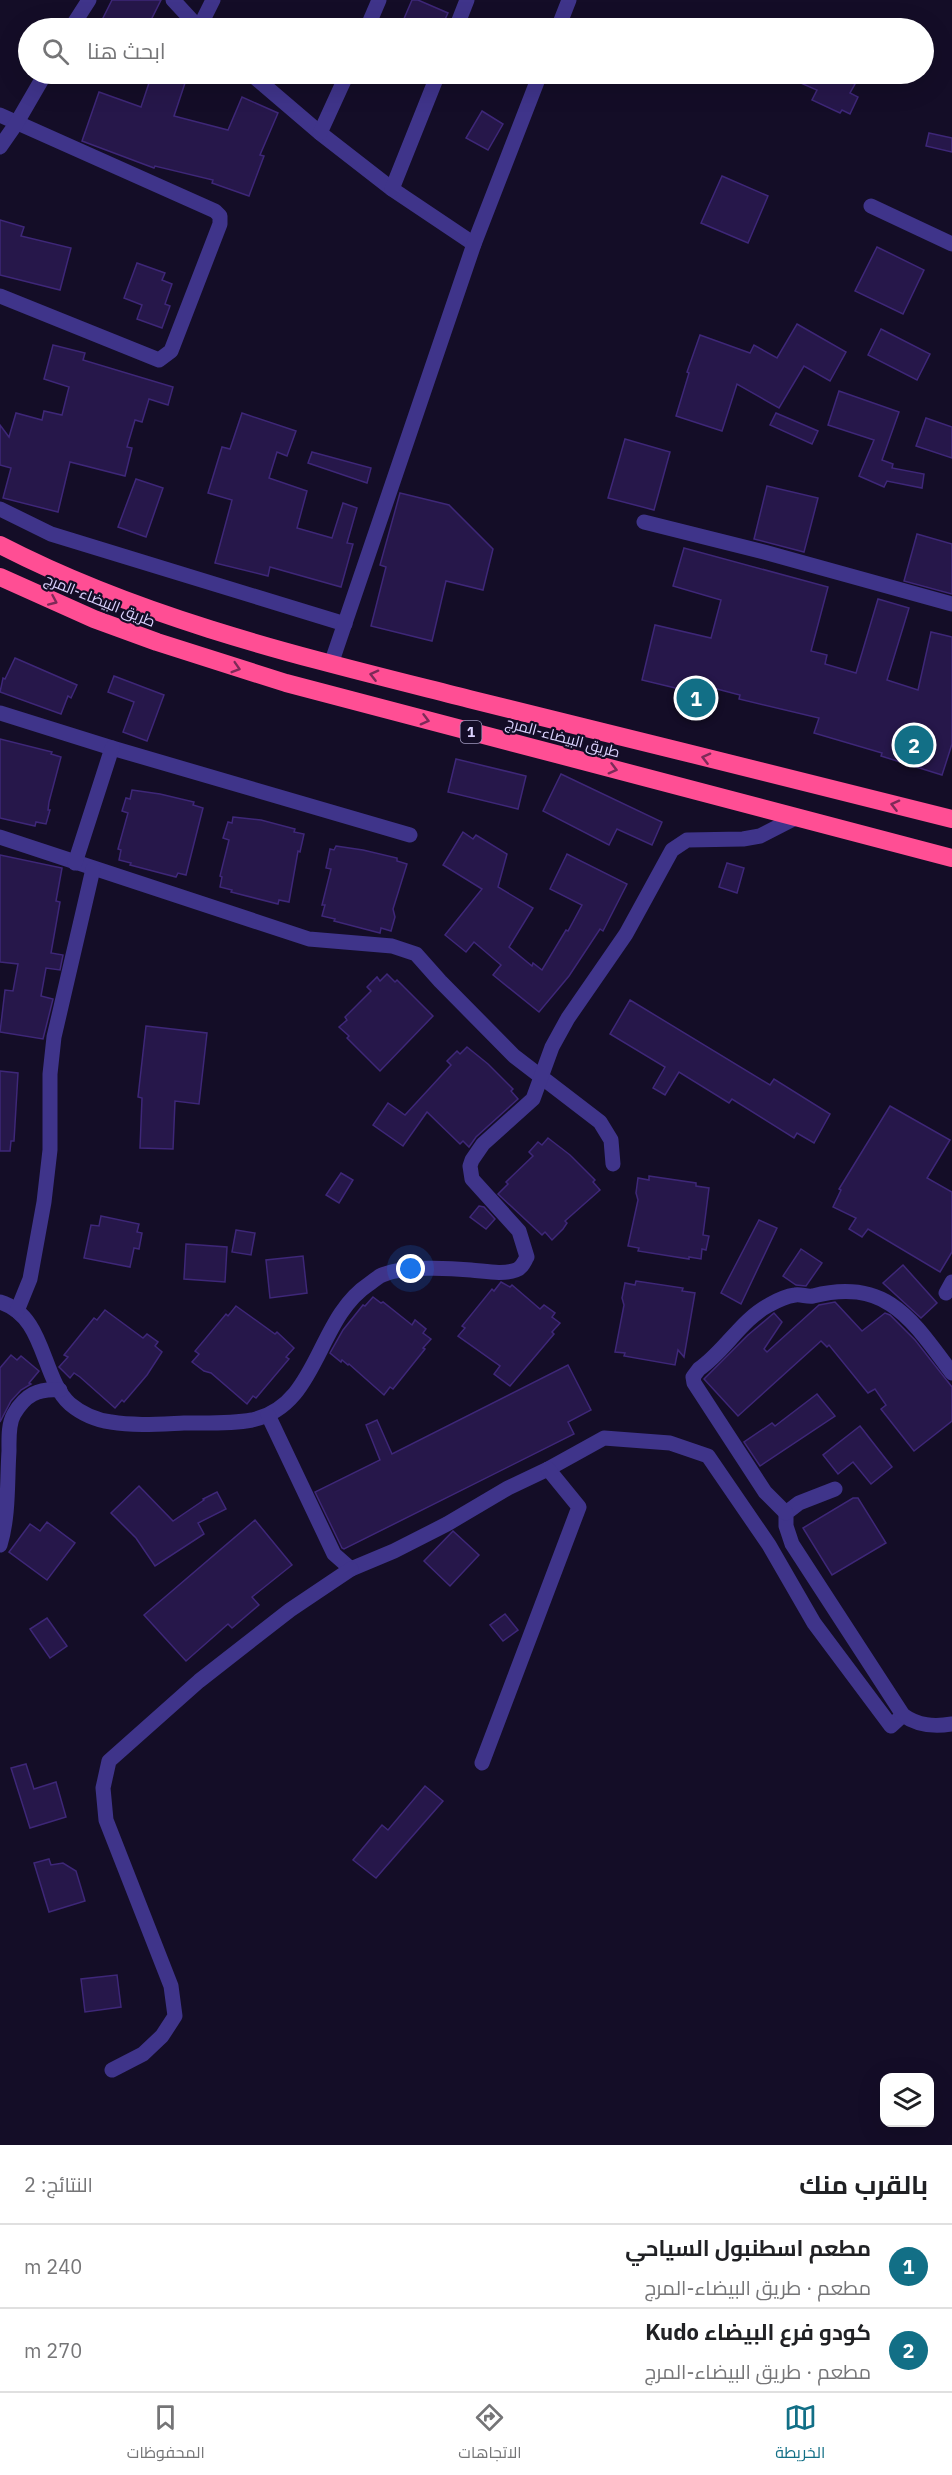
<!DOCTYPE html>
<html lang="ar">
<head>
<meta charset="utf-8">
<style>
  :root { --surface:#fff; --page:#f6f6f6; --text:#202124; --muted:#757577; --line:#e0e0e0; --accent:#126f86 }
  body { margin:0; font-family:"IBM Plex Sans",Cairo,sans-serif; background:var(--page); color:var(--text); direction:rtl }
  .controls { position:absolute; right:18px; bottom:18px; display:grid; overflow:hidden; border-radius:12px; box-shadow:0 6px 24px #0002 }
  .controls button { width:54px; height:54px; display:grid; place-items:center; padding:0; border:0; border-bottom:2px solid var(--line); background:var(--surface); color:var(--text); font:30px sans-serif }
  .you { position:absolute; left:411px; top:1269px; width:21px; height:21px; margin:-15px; border:4px solid #fff; border-radius:50%; background:#1a73e8; box-shadow:0 0 0 9px #1a73e833 }
  .badge { display:grid; place-items:center; width:39px; height:39px; border-radius:50%; background:var(--accent); color:#fff; font-size:20px; font-weight:700 }
  .pin { position:absolute; translate:-50% -50%; border:3px solid #fff; box-shadow:0 2px 6px #0006 }
  .list { margin:0; padding:0; list-style:none }
  h2 { display:flex; justify-content:space-between; align-items:center; height:78px; margin:0; padding:0 24px; font-size:26px }
  h2 small { font-size:20px; font-weight:400; color:var(--muted) }
  .list li { display:grid; grid-template-columns:39px 1fr auto; gap:18px; align-items:center; box-sizing:border-box; height:84px; padding:0 24px; border-top:2px solid var(--line) }
  .list b { display:block; font-size:22px; white-space:nowrap }
  .list p { margin:0; font-size:20px; white-space:nowrap; color:var(--muted) }
  .list em { font-size:20px; font-style:normal; color:var(--muted) }
  .icon { flex:none; width:33px; height:33px; fill:none; stroke:currentColor; stroke-width:2; stroke-linecap:round; stroke-linejoin:round }
  .map { position:relative; flex:none; width:952px; height:2145px; overflow:hidden; direction:ltr }
  .search { position:absolute; background:var(--surface); box-shadow:0 6px 24px #0002; left:18px; right:18px; top:18px; height:66px; display:flex; align-items:center; gap:15px; box-sizing:border-box; padding:0 21px; border-radius:33px; color:var(--muted); font-size:22px }
  .sheet { height:246px; background:var(--surface) }
  nav { display:flex; justify-content:space-around; align-items:center; box-sizing:border-box; height:84px; border-top:2px solid var(--line); background:var(--surface); font-size:16px; color:var(--muted) }
  nav a { display:grid; justify-items:center; gap:3px }
  nav .on { color:var(--accent) }
  .map>svg:first-child { display:block }
  .building { fill:#26174a; stroke:#3e2778; stroke-width:1.5 }
  .lines { fill:none; stroke-linecap:round; stroke-linejoin:round }
  .street { stroke:#3f348a; stroke-width:15 }
  .highway { stroke:#ff4e94; stroke-width:18 }
  .oneway { stroke:#7e2a58 }
  .labels { text-anchor:middle; dominant-baseline:central; stroke-width:4.5; stroke-linejoin:round; paint-order:stroke }
  .shield { fill:#140d27; stroke:#a098be; stroke-width:1.5 }
  .shield-label { font-size:14px; font-weight:bold; fill:#dcd3ff }
  .street-label { font-size:15px; fill:#dcd3ff; stroke:#140d27 }
</style>
</head>
<body>
<div class="map">
<svg width="952" height="2145" viewBox="0 0 952 2145">
  <rect width="100%" height="100%" fill="#140d27"/>
  <g class="building">
    <path d="M112 0H161L147 28H98Z"/>
    <path d="M412 0H418L448 13 441 28H400Z"/>
    <path d="M152 74H188L174 116 228 130 242 97 278 113 260 155 264 156 249 196 212 183 213 180 155 166 154 168 82 141 99 92 141 107Z"/>
    <path d="M780 74H833L855 84 850 93 858 97 850 114 842 110 840 113 812 100 817 90Z"/>
    <path d="M482 111 503 124 488 150 466 138Z"/>
    <path d="M929 133 952 138V152L926 146Z"/>
    <path d="M722 176 768 196 748 243 701 223Z"/>
    <path d="M0 220 24 227 21 236 71 248 60 290 0 275Z"/>
    <path d="M877 247 924 270 903 314 855 291Z"/>
    <path d="M137 263 165 273 162 280 172 284 165 304 170 306 162 328 137 319 142 305 124 298Z"/>
    <path d="M797 324 846 352 830 381 804 366 779 408 737 384 722 431 676 416 689 373 687 372 700 335 750 353 754 345 777 358Z"/>
    <path d="M881 329 930 354 917 380 868 355Z"/>
    <path d="M53 345 85 353 83 360 173 387 168 405 149 399 142 422 135 420 127 447 132 448 125 476 70 462 58 512 3 498 11 468 0 465V425L9 437 16 413 42 420 44 411 62 415 69 387 44 379Z"/>
    <path d="M839 391 899 412 882 460 893 464 892 468 924 474 922 488 887 481 884 487 859 476 874 440 828 425Z"/>
    <path d="M242 413 296 431 287 456 277 452 269 478 307 491 297 528 332 538 343 503 357 508 347 543 353 544 341 587 270 567 268 576 215 563 232 500 208 493 222 447 230 449Z"/>
    <path d="M776 413 818 431 812 444 770 425Z"/>
    <path d="M926 418 952 427V458L916 446Z"/>
    <path d="M625 439 670 452 654 510 608 498Z"/>
    <path d="M312 452 371 468 367 483 308 463Z"/>
    <path d="M136 479 163 488 146 537 118 527Z"/>
    <path d="M767 486 818 498 804 552 754 539Z"/>
    <path d="M400 493 449 505 493 549 483 590 446 581 432 641 371 626 386 567 380 565Z"/>
    <path d="M917 534 952 544V594L904 581Z"/>
    <path d="M684 548 828 587 811 651 827 655 825 664 856 673 878 599 909 608 887 680 918 690 931 632 952 637V744L942 775 881 756 882 753 814 733 819 718 739 699 740 695 690 682 688 691 642 680 655 625 711 638 721 600 673 586Z"/>
    <path d="M15 658 77 685 71 698 68 696 61 714 0 692 3 678 5 679Z"/>
    <path d="M114 676 164 695 147 741 123 732 134 702 108 692Z"/>
    <path d="M0 739 52 752 51 754 61 757 49 802 48 810H50L46 824 36 822 35 826 0 818Z"/>
    <path d="M456 759 526 776 518 809 448 792Z"/>
    <path d="M561 774 662 822 652 845 617 829 609 845 543 811Z"/>
    <path d="M132 790 160 794 194 802 193 805 203 808 186 875 178 873 176 877 130 865 131 863 119 860 121 850 118 849 128 813 122 811 126 798 130 799Z"/>
    <path d="M233 817 261 820 295 829 294 832 304 834 300 852 298 851 289 902 279 900 278 904 231 892 232 890 220 887 222 877 220 876 229 840 223 838 228 822 232 823Z"/>
    <path d="M463 832 473 839 476 835 507 854 498 887 533 908 509 947 532 966 533 963 542 970 566 930 568 931 582 905 550 889 567 854 627 884 603 931 600 929 569 976 539 1012 493 975 501 965 474 942 466 952 445 935 482 889 443 865Z"/>
    <path d="M336 846 363 850 397 858V861L407 864 393 909 395 917 391 931 381 928 380 933 334 921 335 919 322 916 325 905H322L331 869 326 868 330 849 334 850Z"/>
    <path d="M0 855 62 868 56 901 60 902 51 953 63 955 60 970 46 968 41 996 53 999 43 1039 0 1032 5 990 13 991 18 964 0 962Z"/>
    <path d="M727 863 744 868 737 893 719 887Z"/>
    <path d="M387 974 395 982 397 980 433 1016 380 1071 347 1038 349 1036 339 1027 347 1020 345 1017 371 991 367 987 377 977 380 981Z"/>
    <path d="M630 1000 770 1085 774 1079 830 1114 814 1143 797 1133 794 1138 732 1099 729 1103 679 1072 665 1095 653 1088 665 1067 610 1034Z"/>
    <path d="M146 1026 207 1033 199 1104 175 1101 173 1149 140 1148 142 1098 138 1097Z"/>
    <path d="M467 1047 488 1064 513 1089 511 1091 518 1099 476 1137 469 1147 463 1141 460 1144 427 1112 403 1146 373 1125 388 1103 405 1115 451 1065 447 1061 457 1051 460 1054Z"/>
    <path d="M0 1071 18 1073 14 1141H11L10 1151H0Z"/>
    <path d="M890 1106 950 1140 927 1178 952 1192V1252L940 1272 868 1229 862 1237 849 1229 856 1218 833 1207 841 1190 839 1189Z"/>
    <path d="M548 1138 570 1155 595 1180 593 1182 600 1190 565 1221 567 1223 563 1229 552 1240 545 1232 542 1235 498 1194 508 1184 506 1182 533 1156 529 1152 538 1142 542 1145Z"/>
    <path d="M341 1173 353 1180 339 1203 326 1195Z"/>
    <path d="M649 1176 696 1183V1186L709 1188 703 1235 709 1236 706 1250 702 1249 701 1259 689 1257V1259L638 1251 639 1248 628 1246 638 1200 636 1193 638 1178 649 1180Z"/>
    <path d="M479 1206 484 1207 495 1219 486 1229 470 1217Z"/>
    <path d="M101 1216 139 1224 137 1232 142 1233 139 1249 134 1248 130 1267 84 1258 91 1225 99 1226Z"/>
    <path d="M759 1220 777 1228 741 1304 721 1293Z"/>
    <path d="M236 1230 255 1233 251 1255 232 1252Z"/>
    <path d="M186 1244 227 1247 225 1282 184 1279Z"/>
    <path d="M801 1249 822 1263 806 1286 796 1285 783 1276Z"/>
    <path d="M303 1256 307 1293 270 1298 266 1260Z"/>
    <path d="M903 1265 937 1303 921 1318 883 1283Z"/>
    <path d="M636 1281 683 1288 682 1291 695 1293 684 1357 678 1350 675 1365 624 1356 625 1353 615 1352 624 1305 622 1298 625 1283 635 1285Z"/>
    <path d="M501 1282 510 1287 512 1285 540 1309 544 1305 555 1313 552 1317 560 1323 552 1332 554 1334 510 1386 494 1374 500 1366 458 1336 465 1328 462 1326 492 1289 494 1291Z"/>
    <path d="M373 1297 381 1303 383 1302 412 1325 415 1320 426 1329 423 1333 431 1339 423 1348 425 1349 393 1389 390 1387 384 1395 349 1364 348 1365 342 1360 341 1362 330 1353 343 1330 363 1305 365 1306Z"/>
    <path d="M835 1302 862 1331 885 1313 890 1315 915 1340 952 1387V1421L914 1451 881 1409 886 1405 875 1389 868 1393 829 1345 827 1347 821 1341 738 1416 704 1379 748 1335 774 1313 782 1322 764 1349 767 1352 819 1305Z"/>
    <path d="M236 1306 275 1334 277 1332 294 1348 286 1357 289 1359 256 1398 253 1396 247 1404 211 1373 204 1371 192 1362 199 1354 195 1351 226 1314 228 1316Z"/>
    <path d="M105 1310 143 1338 147 1334 158 1342 155 1346 162 1352 147 1375 124 1402 122 1400 115 1408 80 1377 74 1373 70 1378 59 1367 68 1357 64 1355 94 1318 97 1320Z"/>
    <path d="M11 1355 17 1360 21 1356 39 1371 29 1383 31 1384 21 1390 11 1401 0 1422V1368Z"/>
    <path d="M568 1365 591 1410 568 1422 574 1434 344 1549 342 1548 315 1492 380 1460 366 1425 377 1420 392 1454Z"/>
    <path d="M817 1394 835 1416 760 1466 744 1442 772 1423 775 1426Z"/>
    <path d="M860 1426 892 1467 871 1484 853 1462 838 1474 823 1455Z"/>
    <path d="M139 1486 173 1521 204 1500 203 1499 217 1492 226 1509 198 1523 204 1534 155 1566 136 1538 111 1513Z"/>
    <path d="M853 1498H858L886 1543 832 1575 803 1528Z"/>
    <path d="M255 1520 292 1565 252 1597 259 1605 232 1628 228 1624 186 1661 144 1615Z"/>
    <path d="M47 1522 75 1543 47 1580 9 1552 30 1524 40 1531Z"/>
    <path d="M453 1531 479 1555 450 1586 424 1561Z"/>
    <path d="M505 1614 518 1630 503 1641 490 1625Z"/>
    <path d="M47 1618 67 1646 50 1658 30 1629Z"/>
    <path d="M26 1764 34 1789 56 1782 66 1817 30 1828 11 1768Z"/>
    <path d="M425 1786 443 1801 376 1878 353 1860 382 1825 388 1830Z"/>
    <path d="M49 1859 51 1865 63 1863 76 1871 85 1901 49 1912 34 1863Z"/>
    <path d="M117 1975 121 2007 85 2012 81 1979Z"/>
  </g>
  <g class="lines">
    <g class="street">
      <path d="M173 0 199 28"/>
      <path d="M71 28 89 0"/>
      <path d="M199 28 213 0"/>
      <path d="M367 28 379 0"/>
      <path d="M456 28 467 0"/>
      <path d="M558 28 569 0"/>
      <path d="M251 74 320 133 392 189 474 244"/>
      <path d="M0 115 215 211 220 216V224L171 351 159 360 0 296"/>
      <path d="M320 133 347 74"/>
      <path d="M0 147 16 124 45 74"/>
      <path d="M392 189 438 74"/>
      <path d="M871 206 952 244"/>
      <path d="M0 509 51 534 345 624"/>
      <path d="M644 522 764 552 952 604"/>
      <path d="M331 664 474 244 540 74"/>
      <path d="M0 713 112 748 410 835"/>
      <path d="M0 837 309 939 392 946 416 954 440 981 514 1056 600 1122 611 1140 613 1164"/>
      <path d="M75 863 112 748"/>
      <path d="M946 1293 952 1282"/>
      <path d="M0 1302C46 1316 41 1378 70 1404 82 1414 96 1420 111 1422 134 1426 160 1424 184 1423 206 1423 230 1424 252 1420 319 1406 316 1319 369 1284 374 1281 379 1275 385 1274 405 1266 449 1268 471 1270 485 1271 502 1275 516 1270 522 1268 524 1262 527 1257L519 1231 472 1179 470 1166 472 1160 483 1144 533 1099 552 1047 568 1018 626 934 672 850 687 840 743 839 760 836 797 817"/>
      <path d="M17 1311 30 1279 44 1202 50 1150V1074L54 1037 93 869"/>
      <path d="M268 1415 334 1554 351 1569 394 1551 447 1524 508 1488 548 1469 604 1438 670 1443 708 1456 769 1545 814 1623 891 1726 903 1715"/>
      <path d="M835 1489 799 1503 786 1513V1526L792 1544 903 1715C918 1726 934 1727 952 1724"/>
      <path d="M786 1513 765 1492 694 1383 693 1377 699 1369C725 1351 741 1320 769 1305 776 1301 788 1296 795 1295 801 1294 807 1297 813 1296 887 1277 912 1320 952 1373"/>
      <path d="M0 1545C9 1516 7 1481 9 1451 9 1441 8 1424 14 1414 25 1395 38 1388 60 1390"/>
      <path d="M482 1763 579 1507 548 1469"/>
      <path d="M112 2070 143 2054 162 2036 175 2016 171 1986 106 1820 103 1788 109 1761 199 1681 290 1610 351 1569"/>
    </g>
    <g class="highway">
      <path d="M0 545C149 622 312 659 473 700 633 739 792 779 952 819"/>
      <path d="M0 577 94 619 157 642 286 683 952 858"/>
    </g>
  </g>
  <defs><path id="oneway-chevron" d="M-2-3.5L2.5 0L-2 3.5" fill="none" stroke-width="1.6" stroke-linecap="round" stroke-linejoin="round" transform="scale(1.5)"/></defs>
  <g class="oneway">
    <use href="#oneway-chevron" transform="translate(53 601) rotate(24)"/>
    <use href="#oneway-chevron" transform="translate(236 668) rotate(17)"/>
    <use href="#oneway-chevron" transform="translate(374 675) rotate(-166)"/>
    <use href="#oneway-chevron" transform="translate(425 720) rotate(15)"/>
    <use href="#oneway-chevron" transform="translate(706 758) rotate(-166)"/>
    <use href="#oneway-chevron" transform="translate(613 769) rotate(15)"/>
    <use href="#oneway-chevron" transform="translate(895 805) rotate(-166)"/>
  </g>
  <g class="labels">
    <rect class="shield" x="460.5" y="721" width="21" height="22" rx="4.5"/>
    <g class="shield-label">
      <text x="471" y="732">1</text>
    </g>
    <g class="street-label">
      <text transform="translate(100 600) rotate(22)">طريق البيضاء-المرج</text>
      <text transform="translate(563 737) rotate(15)">طريق البيضاء-المرج</text>
    </g>
  </g>
</svg>
<div class="controls">
<button><svg class="icon" aria-label="layers" viewBox="0 0 24 24"><path d="M12 4l9 5-9 5-9-5zM3 14l9 5 9-5"/></svg></button>
</div>
<div class="you"></div>
<div class="pin badge" style="left:696px;top:698px">1</div>
<div class="pin badge" style="left:914px;top:745px">2</div>
<div class="search"><svg class="icon" aria-label="search" viewBox="0 0 24 24"><circle cx="10" cy="10" r="6"/><path d="M15 15l6 6"/></svg>ابحث هنا</div>
</div>
<section class="sheet">
<h2>بالقرب منك<small>النتائج: 2</small></h2>
<ul class="list">
<li><span class="badge">1</span><div><b>مطعم اسطنبول السياحي</b><p>مطعم · طريق البيضاء-المرج</p></div><em>240 m</em></li>
<li><span class="badge">2</span><div><b>كودو فرع البيضاء Kudo</b><p>مطعم · طريق البيضاء-المرج</p></div><em>270 m</em></li>
</ul>
</section>
<nav>
<a class="on"><svg class="icon" aria-label="map" viewBox="0 0 24 24"><path d="M3 6l6-2 6 2 6-2v14l-6 2-6-2-6 2zM9 4v14M15 6v14"/></svg>الخريطة</a>
<a><svg class="icon" aria-label="directions" viewBox="0 0 24 24"><path d="M12 3l9 9-9 9-9-9zM9 14v-3h6M13 9l2 2-2 2"/></svg>الاتجاهات</a>
<a><svg class="icon" aria-label="saved" viewBox="0 0 24 24"><path d="M7 4h10v16l-5-4-5 4z"/></svg>المحفوظات</a>
</nav>
</body>
</html>
